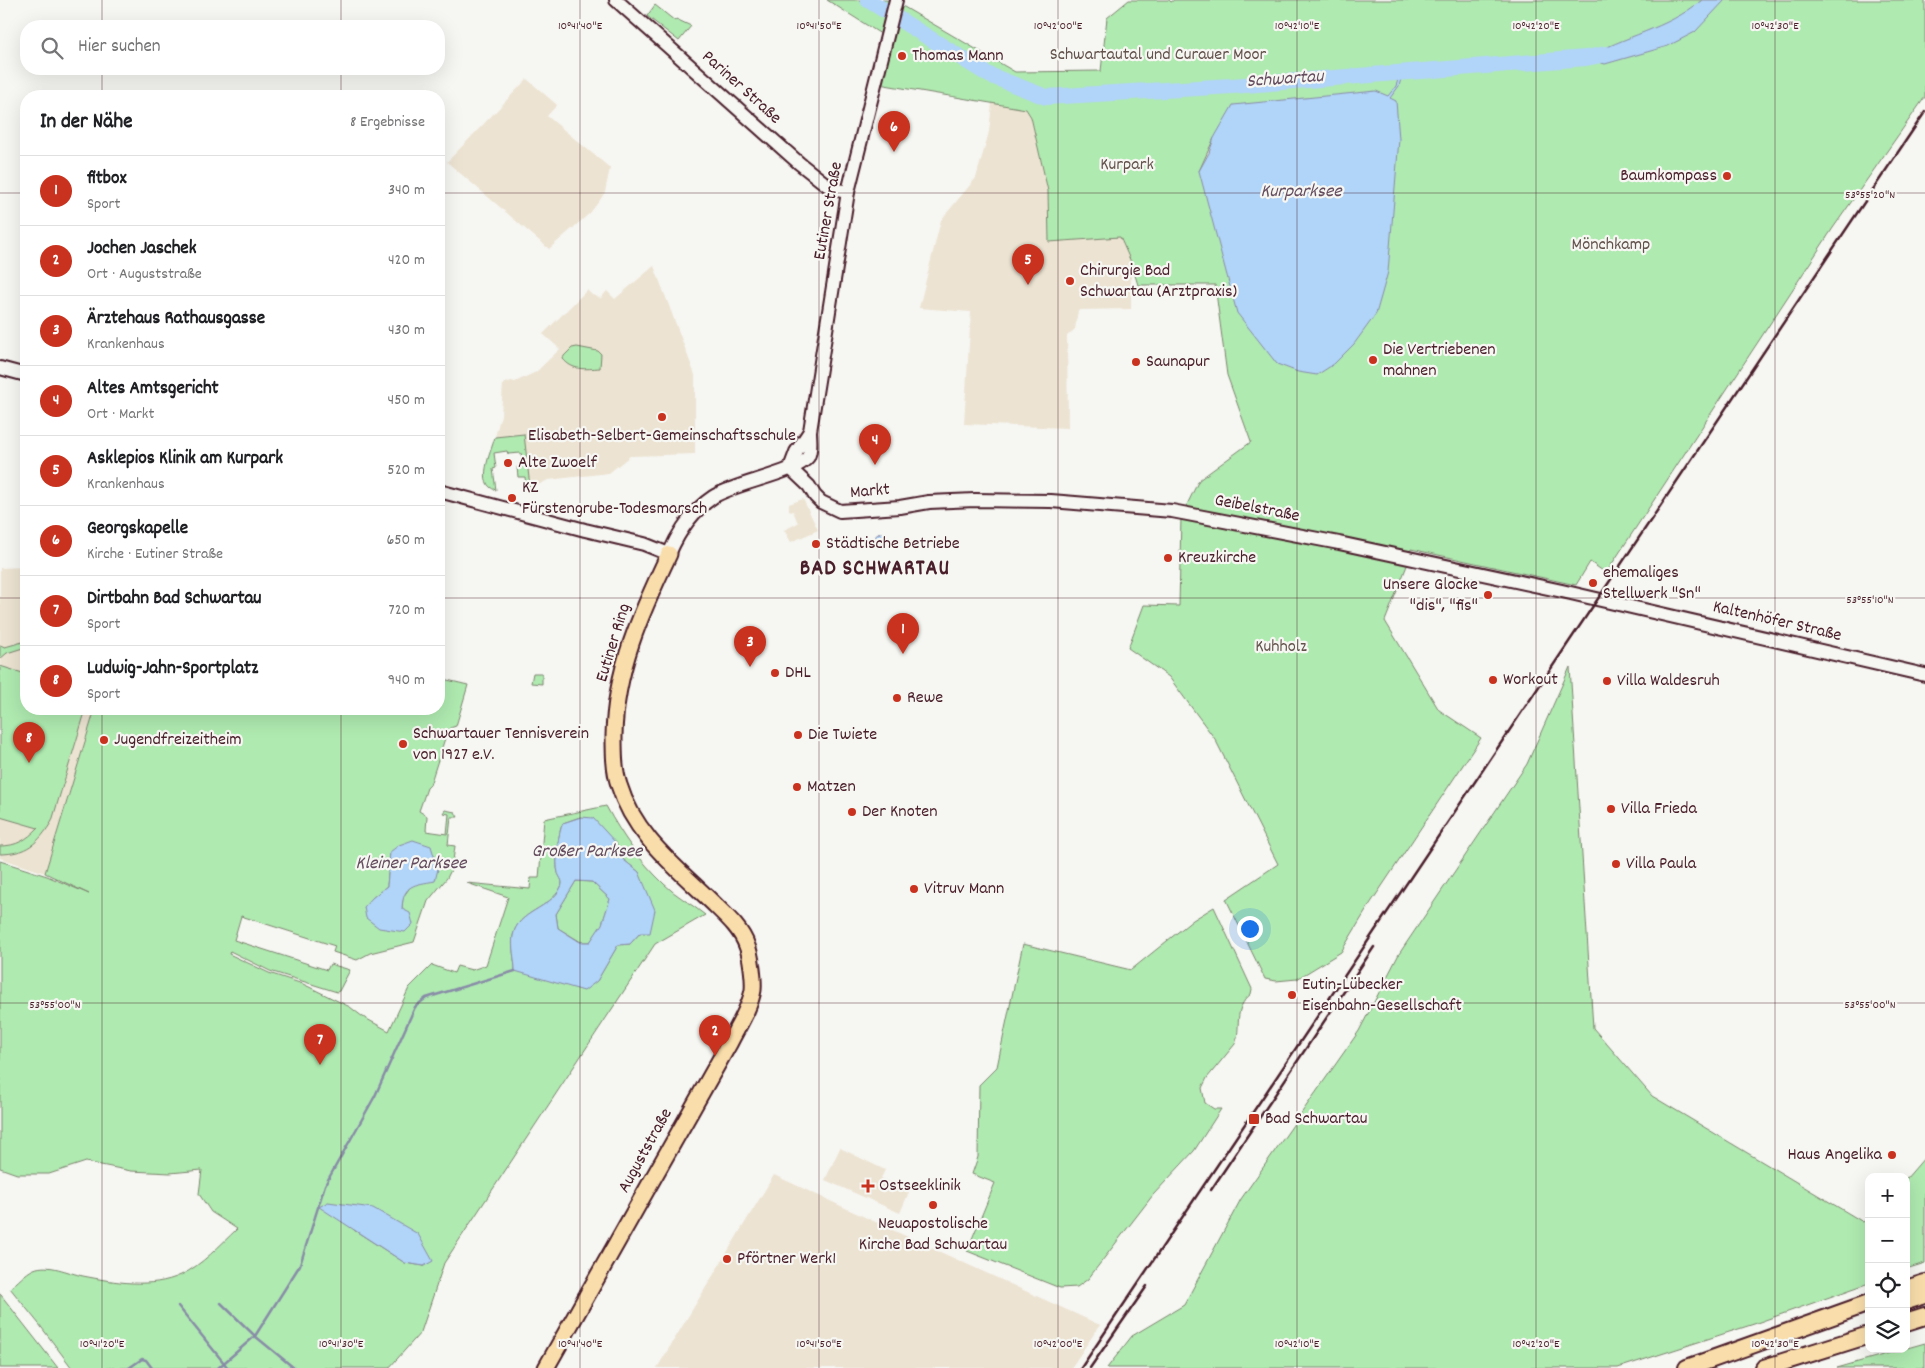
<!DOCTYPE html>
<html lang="de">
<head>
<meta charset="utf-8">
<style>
  :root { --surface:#fff; --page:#f6f6f6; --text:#202124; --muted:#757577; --line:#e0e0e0; --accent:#c8321e }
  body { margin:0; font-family:Dekko,sans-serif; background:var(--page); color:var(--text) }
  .controls { position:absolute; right:15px; bottom:15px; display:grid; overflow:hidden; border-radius:10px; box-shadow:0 5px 20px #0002 }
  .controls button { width:45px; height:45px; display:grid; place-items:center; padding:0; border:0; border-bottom:1px solid var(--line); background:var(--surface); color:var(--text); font:25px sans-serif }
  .you { position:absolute; left:1249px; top:928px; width:18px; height:18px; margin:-12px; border:4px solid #fff; border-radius:50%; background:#1a73e8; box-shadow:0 0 0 8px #1a73e833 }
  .badge { display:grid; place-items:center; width:32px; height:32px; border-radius:50%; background:var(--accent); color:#fff; font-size:16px; font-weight:700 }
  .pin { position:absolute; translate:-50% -41px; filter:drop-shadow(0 1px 2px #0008) }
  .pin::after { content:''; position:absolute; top:26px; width:18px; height:15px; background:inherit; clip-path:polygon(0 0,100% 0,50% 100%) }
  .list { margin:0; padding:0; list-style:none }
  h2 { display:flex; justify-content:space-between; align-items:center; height:65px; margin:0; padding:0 20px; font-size:21px }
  h2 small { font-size:16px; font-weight:400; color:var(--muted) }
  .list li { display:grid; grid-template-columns:32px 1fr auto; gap:15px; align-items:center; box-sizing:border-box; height:70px; padding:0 20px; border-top:1px solid var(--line) }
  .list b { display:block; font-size:19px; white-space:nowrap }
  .list p { margin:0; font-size:16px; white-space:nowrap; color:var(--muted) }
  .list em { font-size:16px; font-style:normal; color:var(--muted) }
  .icon { flex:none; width:28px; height:28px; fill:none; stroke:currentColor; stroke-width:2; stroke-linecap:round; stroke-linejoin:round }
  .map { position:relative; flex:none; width:1925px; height:1368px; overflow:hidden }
  .search { position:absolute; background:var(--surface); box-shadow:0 5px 20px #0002; left:20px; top:20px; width:425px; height:55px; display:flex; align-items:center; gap:12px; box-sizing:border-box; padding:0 18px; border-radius:20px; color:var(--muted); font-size:19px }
  .panel { position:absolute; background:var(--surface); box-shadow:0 5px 20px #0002; left:20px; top:90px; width:425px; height:625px; border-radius:20px }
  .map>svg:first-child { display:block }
  .built { fill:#ece3d2 }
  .green { fill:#afeab0; stroke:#7c846e; fill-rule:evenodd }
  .water { fill:#b1d4f9; stroke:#888ca7; fill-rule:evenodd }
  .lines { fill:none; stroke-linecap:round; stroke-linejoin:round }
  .stream { stroke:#888ca7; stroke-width:2.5 }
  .river { stroke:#b1d4f9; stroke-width:16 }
  .secondary-casing { stroke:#4a1f2b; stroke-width:16 }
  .primary-casing { stroke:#4a1f2b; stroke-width:19 }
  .highway-casing { stroke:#4a1f2b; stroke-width:20 }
  .secondary { stroke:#f6f6f2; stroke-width:12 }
  .primary { stroke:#f9deab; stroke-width:15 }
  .highway { stroke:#f9deab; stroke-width:16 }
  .rail { stroke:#4a1f2b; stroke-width:2.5 }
  .ticks { fill:none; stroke:#4a1f2b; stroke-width:1; stroke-opacity:0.45 }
  .poi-dot { fill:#c8321e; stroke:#f6f6f2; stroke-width:2 }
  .labels { text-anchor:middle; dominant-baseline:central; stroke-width:4.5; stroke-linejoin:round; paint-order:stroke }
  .park-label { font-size:18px; fill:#63524c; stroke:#f6f6f2 }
  .poi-label { font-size:18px; fill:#4a1f2b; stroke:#f6f6f2; text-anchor:start }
  .street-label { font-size:18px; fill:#4a1f2b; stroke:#f6f6f2 }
  .water-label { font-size:19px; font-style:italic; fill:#644c5e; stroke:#f6f6f2 }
  .district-label { font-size:22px; font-weight:bold; letter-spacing:1px; fill:#4a1f2b; stroke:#f6f6f2 }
  .ticks-label { font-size:12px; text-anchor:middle; fill:#4a1f2b; stroke:#f6f6f2; stroke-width:4.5; stroke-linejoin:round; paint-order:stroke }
</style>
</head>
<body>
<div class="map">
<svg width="1925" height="1368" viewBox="0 0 1925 1368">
  <rect width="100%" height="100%" fill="#f6f6f2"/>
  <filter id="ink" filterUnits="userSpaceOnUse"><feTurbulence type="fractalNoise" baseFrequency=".02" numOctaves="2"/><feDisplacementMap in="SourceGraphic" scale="10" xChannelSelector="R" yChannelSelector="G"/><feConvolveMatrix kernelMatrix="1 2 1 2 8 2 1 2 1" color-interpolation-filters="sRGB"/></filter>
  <g filter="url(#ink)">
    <g class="built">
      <path d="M527 79 557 105 547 116 610 168 605 192 600 200 590 213 549 249 447 162Z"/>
      <path d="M992 103 1026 109 1031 117 1048 191 1049 242 1120 236 1131 262V309L1078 310 1075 329 1067 336 1068 428 964 424 971 312 919 308 941 220 976 178 989 132Z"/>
      <path d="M654 266 695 375V454L630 456 609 473 548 480 536 486 530 487 524 434 495 437 501 415 503 384 511 381 515 382 536 372 560 349 543 334 587 290 592 295 601 298 607 291 615 299Z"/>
      <path d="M803 499 818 530 791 542 784 530 798 523 793 511 791 512 789 510V504Z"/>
      <path d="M26 567V709H95L45 873 0 858V568Z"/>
      <path d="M840 1148 885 1170 881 1178 909 1192 900 1213 825 1180Z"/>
      <path d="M774 1175 938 1251 1100 1325 1071 1368H657Z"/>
    </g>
    <g class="green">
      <path d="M827 0H889L888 3 904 7 1015 72 1101 71 1107 18 1129 0H1169L1171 2 1174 0H1925V97L1833 228 1606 573 1590 562 1576 585 1411 549 1408 563 1385 621 1439 710 1481 738 1370 904 1341 952 1297 979 1276 981 1265 979 1226 899 1278 864 1215 739 1169 677 1128 648 1144 605 1179 606 1181 517 1199 480 1251 442 1227 375 1215 285H1138L1131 262 1120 237 1049 242 1048 191 1031 117 1026 109 873 83 884 36ZM1214 138 1399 139 1199 171Z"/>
      <path d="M655 5 675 21 676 19 691 26 679 41 647 16Z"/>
      <path d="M577 347 598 351 601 354 600 368C585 369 573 371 563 359L564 356 572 348Z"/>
      <path d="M524 434 530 487H526L525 477H518L517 467 523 466 521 453 508 454 507 451 494 453 496 468 493 469 496 490C475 485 491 452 495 437Z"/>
      <path d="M26 641V647L7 653 0 659V645L5 647Z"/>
      <path d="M0 666 26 674V709H86L52 821C39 843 26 854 0 854V846C17 846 26 840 38 828L0 817Z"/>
      <path d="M1570 667 1593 1028 1652 1096 1863 1222 1869 1217V1283L1754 1324 1618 1368H1107L1132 1336 1184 1305 1241 1199 1359 1031 1399 954 1527 764Z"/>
      <path d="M533 673H542V684L531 683Z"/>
      <path d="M439 678 468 685 456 726 450 728 447 732 430 785 427 788 419 811 427 816 426 831 447 834 449 814 443 813 445 810 455 812 458 817H451L448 845 455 846 452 868 447 878 428 901 414 942 370 953 357 960 333 952 335 946 241 916 234 940 327 970 330 964 350 970 339 991 337 992 270 971 230 951 229 954 269 973 303 984 350 1007 363 1017 389 1031 409 988 432 965 454 973 457 966 472 970 486 965 508 897 467 883 530 889 531 878H539L544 819 606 806C623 837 639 860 664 884 676 896 692 904 705 915L655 944 444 1263 421 1332 389 1368H72L39 1324 10 1288C17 1283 25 1273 34 1269 49 1263 68 1273 83 1276 114 1282 151 1289 181 1275 202 1265 220 1245 237 1229L211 1212 199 1194 202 1170 170 1173 131 1171 86 1162 49 1174H17L0 1168V861L47 876 89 894 45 873 95 709H439ZM580 817 616 843 620 857 639 872 640 933 630 944 618 945 597 981 515 971C515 960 511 946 513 936 517 911 551 909 561 887 564 881 560 878 558 873 555 863 558 832 563 823ZM390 852 411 886 403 897 402 909 372 898 387 886ZM354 1230 424 1266 405 1263Z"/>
      <path d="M576 881 592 882 610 899 602 925 590 942H581L558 928 556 914Z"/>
      <path d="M1214 907 1252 989 1251 994C1232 1009 1242 1028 1235 1044L1207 1078 1202 1088 1205 1103 1214 1109H1221L1194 1151 1153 1195 1088 1279 1077 1287 1060 1288 967 1251 995 1183 972 1174 978 1157 979 1085 997 1067 1023 944 1131 970 1193 920Z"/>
      <path d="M1925 1157V1263L1906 1269V1179Z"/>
      <path d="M0 1293 1 1295 58 1368H0Z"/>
      <path d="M1925 1343V1368H1837Z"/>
    </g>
    <g class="water">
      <path d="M1702 0H1725L1695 32 1668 46 1605 64 1586 58C1625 35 1666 30 1702 0Z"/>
      <path d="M1403 72 1399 86 1390 98 1396 101 1399 139 1388 272 1376 314 1354 344 1334 364 1317 375 1298 372 1277 364 1237 313 1199 171 1209 153 1214 138 1233 105 1376 91 1388 96 1396 86 1400 73Z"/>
      <circle cx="881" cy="539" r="6"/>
      <path d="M581 817 593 818 616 843 620 857 639 872 655 910 650 933H640L630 944 618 945 597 981 584 991 515 971C515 960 511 947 513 936 517 911 551 909 561 887 564 881 560 879 558 873 555 863 558 832 563 823ZM576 881 592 882 610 899 602 924 590 942H580L558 928 556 914Z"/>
      <path d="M413 840 431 846 438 869 435 881C414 885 403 884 402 909L410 913 413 924 405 932 379 928 366 918 364 907 372 898 387 886 390 852 399 845Z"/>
      <path d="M328 1202 373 1208 418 1234 433 1261 424 1266 405 1263 319 1207Z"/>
    </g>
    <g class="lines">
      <g class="stream">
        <path d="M221 1303 255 1336 294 1368"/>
        <path d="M178 1306 228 1368"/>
        <path d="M129 1368 142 1359 146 1360 152 1368"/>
        <path d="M218 1368 255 1336 300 1265 325 1185 375 1096 415 1007 426 998 515 971"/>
      </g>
      <path class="river" d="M868 0 989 75 1046 97 1232 86 1586 58 1606 54"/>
      <g class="secondary-casing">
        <g id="secondary">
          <path d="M616 0 799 163 832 189 848 192"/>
          <path d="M0 368 26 375"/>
          <path d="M790 468 809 486 815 496 821 502 840 511 900 507 929 502 975 500 1051 501 1172 511 1339 543 1562 591 1925 675"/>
          <path d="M790 468 796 452 810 431"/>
          <path d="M439 491 585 530 644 544 669 554C679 531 692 511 713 497 734 483 797 473 808 457 812 450 810 439 810 431L848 192 896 0"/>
        </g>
      </g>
      <g class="primary-casing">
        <path id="primary" d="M546 1368 730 1042C738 1026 750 1008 753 990 754 980 751 955 747 946 741 928 724 914 712 902 676 867 634 835 619 785 614 770 614 752 614 736 615 670 641 613 669 554"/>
      </g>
      <g class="highway-casing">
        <g id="highway">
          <path d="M1906 1289 1925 1283"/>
          <path d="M1906 1301 1925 1295"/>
          <path d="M1906 1322 1925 1316"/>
          <path d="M1687 1368 1869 1303"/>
          <path d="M1764 1368 1869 1335"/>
        </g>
      </g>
      <use href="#secondary" class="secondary"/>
      <use href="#primary" class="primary"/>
      <use href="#highway" class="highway"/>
      <g class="rail">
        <path d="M1211 1190 1374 947"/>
        <path d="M1081 1368 1925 112"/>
        <path d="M1090 1368 1147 1286"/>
      </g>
    </g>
  </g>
  <path class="ticks" d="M102 0V26M341 0V26M580 0V1368M819 0V1368M1058 0V1368M1297 0V1368M1536 0V1368M1775 0V1368M102 69V96M341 69V96M0 193H26M439 193H1925M0 598H26M439 598H1925M102 709V1368M341 709V1368M0 1003H1925"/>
  <g class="poi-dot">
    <circle cx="902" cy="56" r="5"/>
    <circle cx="1727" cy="176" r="5"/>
    <circle cx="1070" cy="281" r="5"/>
    <circle cx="1373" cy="360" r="5"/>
    <circle cx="1136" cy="362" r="5"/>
    <circle cx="662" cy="417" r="5"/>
    <circle cx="508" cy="463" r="5"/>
    <circle cx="512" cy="498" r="5"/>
    <circle cx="816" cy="544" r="5"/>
    <circle cx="1168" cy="558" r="5"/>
    <circle cx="1593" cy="583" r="5"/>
    <circle cx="1488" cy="595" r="5"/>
    <circle cx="775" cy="673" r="5"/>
    <circle cx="1493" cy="680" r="5"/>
    <circle cx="1607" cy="681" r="5"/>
    <circle cx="897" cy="698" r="5"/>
    <circle cx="798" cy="735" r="5"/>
    <circle cx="104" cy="740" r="5"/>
    <circle cx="403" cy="744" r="5"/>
    <circle cx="797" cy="787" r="5"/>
    <circle cx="1611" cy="809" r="5"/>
    <circle cx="852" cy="812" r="5"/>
    <circle cx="1616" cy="864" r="5"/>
    <circle cx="914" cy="889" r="5"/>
    <circle cx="1292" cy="995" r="5"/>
    <rect x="1248" y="1113" width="12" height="12" rx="2.5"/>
    <circle cx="1892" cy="1155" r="5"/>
    <path d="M865.5 1178.5h5v5h5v5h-5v5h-5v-5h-5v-5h5z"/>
    <circle cx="933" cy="1205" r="5"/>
    <circle cx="727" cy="1259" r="5"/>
  </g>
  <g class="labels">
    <g class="park-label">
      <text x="1158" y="55">Schwartautal und Curauer Moor</text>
      <text x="1127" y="165">Kurpark</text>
      <text x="1611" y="245">Mönchkamp</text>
      <text x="1281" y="647">Kuhholz</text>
    </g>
    <g class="poi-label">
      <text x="912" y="56">Thomas Mann</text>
      <text x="1717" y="176" text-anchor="end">Baumkompass</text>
      <text x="1080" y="271">Chirurgie Bad<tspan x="1080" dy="21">Schwartau (Arztpraxis)</tspan></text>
      <text x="1383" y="350">Die Vertriebenen<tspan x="1383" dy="21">mahnen</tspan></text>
      <text x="1146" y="362">Saunapur</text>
      <text x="662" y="436" text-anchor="middle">Elisabeth-Selbert-Gemeinschaftsschule</text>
      <text x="518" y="463">Alte Zwoelf</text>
      <text x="522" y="488">KZ<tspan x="522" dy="21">Fürstengrube-Todesmarsch</tspan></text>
      <text x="826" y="544">Städtische Betriebe</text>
      <text x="1178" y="558">Kreuzkirche</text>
      <text x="1603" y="573">ehemaliges<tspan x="1603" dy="21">Stellwerk "Sn"</tspan></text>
      <text x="1478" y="585" text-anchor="end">Unsere Glocke<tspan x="1478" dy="21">"dis", "fis"</tspan></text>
      <text x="785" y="673">DHL</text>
      <text x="1503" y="680">Workout</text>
      <text x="1617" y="681">Villa Waldesruh</text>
      <text x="907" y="698">Rewe</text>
      <text x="413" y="734">Schwartauer Tennisverein<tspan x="413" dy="21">von 1927 e.V.</tspan></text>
      <text x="808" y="735">Die Twiete</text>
      <text x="114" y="740">Jugendfreizeitheim</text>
      <text x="807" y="787">Matzen</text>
      <text x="1621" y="809">Villa Frieda</text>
      <text x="862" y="812">Der Knoten</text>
      <text x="1626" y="864">Villa Paula</text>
      <text x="924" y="889">Vitruv Mann</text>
      <text x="1302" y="985">Eutin-Lübecker<tspan x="1302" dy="21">Eisenbahn-Gesellschaft</tspan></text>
      <text x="1265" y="1119">Bad Schwartau</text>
      <text x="1882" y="1155" text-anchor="end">Haus Angelika</text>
      <text x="879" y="1186">Ostseeklinik</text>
      <text x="933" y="1224" text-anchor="middle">Neuapostolische<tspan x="933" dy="21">Kirche Bad Schwartau</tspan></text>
      <text x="737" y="1259">Pförtner Werk1</text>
    </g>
    <g class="street-label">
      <text transform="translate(741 88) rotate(42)">Pariner Straße</text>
      <text transform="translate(829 211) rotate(-80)">Eutiner Straße</text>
      <text transform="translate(870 492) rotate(-5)">Markt</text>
      <text transform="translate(1257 509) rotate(11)">Geibelstraße</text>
      <text transform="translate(1777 622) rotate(13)">Kaltenhöfer Straße</text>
      <text transform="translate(614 643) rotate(-73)">Eutiner Ring</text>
      <text transform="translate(646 1151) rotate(-61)">Auguststraße</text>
    </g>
    <g class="water-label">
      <text transform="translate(1285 80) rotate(-4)">Schwartau</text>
      <text x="1301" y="192">Kurparksee</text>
      <text x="587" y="852">Großer Parksee</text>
      <text x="411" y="864">Kleiner Parksee</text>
    </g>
    <g class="district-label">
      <text x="875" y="569">BAD SCHWARTAU</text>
    </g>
  </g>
  <g class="ticks-label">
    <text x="580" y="29">10°41'40"E</text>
    <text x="819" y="29">10°41'50"E</text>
    <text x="1058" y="29">10°42'00"E</text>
    <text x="1297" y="29">10°42'10"E</text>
    <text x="1536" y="29">10°42'20"E</text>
    <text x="1775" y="29">10°42'30"E</text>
    <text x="1870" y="198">53°55'20"N</text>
    <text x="1870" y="603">53°55'10"N</text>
    <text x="55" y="1008">53°55'00"N</text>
    <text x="1870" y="1008">53°55'00"N</text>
    <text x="102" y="1347">10°41'20"E</text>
    <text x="341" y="1347">10°41'30"E</text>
    <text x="580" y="1347">10°41'40"E</text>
    <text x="819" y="1347">10°41'50"E</text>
    <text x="1058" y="1347">10°42'00"E</text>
    <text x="1297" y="1347">10°42'10"E</text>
    <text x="1536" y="1347">10°42'20"E</text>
    <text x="1775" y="1347">10°42'30"E</text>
  </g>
</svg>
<div class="controls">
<button>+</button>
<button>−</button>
<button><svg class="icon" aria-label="locate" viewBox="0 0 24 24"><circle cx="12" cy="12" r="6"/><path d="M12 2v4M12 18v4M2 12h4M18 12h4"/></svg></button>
<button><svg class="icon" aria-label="layers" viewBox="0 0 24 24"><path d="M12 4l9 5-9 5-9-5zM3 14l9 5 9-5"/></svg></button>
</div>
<div class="you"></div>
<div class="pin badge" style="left:903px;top:654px">1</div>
<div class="pin badge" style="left:715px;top:1056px">2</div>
<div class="pin badge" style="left:750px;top:667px">3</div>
<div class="pin badge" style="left:875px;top:465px">4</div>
<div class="pin badge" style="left:1028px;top:285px">5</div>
<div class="pin badge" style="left:894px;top:152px">6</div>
<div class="pin badge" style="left:320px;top:1065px">7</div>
<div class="pin badge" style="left:29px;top:763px">8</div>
<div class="search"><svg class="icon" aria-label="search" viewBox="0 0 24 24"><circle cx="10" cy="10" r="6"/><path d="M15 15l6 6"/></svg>Hier suchen</div>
<section class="panel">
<h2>In der Nähe<small>8 Ergebnisse</small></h2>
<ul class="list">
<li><span class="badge">1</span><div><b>fitbox</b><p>Sport</p></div><em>340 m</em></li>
<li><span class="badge">2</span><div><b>Jochen Jaschek</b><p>Ort · Auguststraße</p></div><em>420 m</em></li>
<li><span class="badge">3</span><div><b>Ärztehaus Rathausgasse</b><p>Krankenhaus</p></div><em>430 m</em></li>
<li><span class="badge">4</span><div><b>Altes Amtsgericht</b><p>Ort · Markt</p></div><em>450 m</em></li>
<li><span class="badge">5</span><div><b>Asklepios Klinik am Kurpark</b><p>Krankenhaus</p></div><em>520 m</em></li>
<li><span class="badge">6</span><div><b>Georgskapelle</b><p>Kirche · Eutiner Straße</p></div><em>650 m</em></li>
<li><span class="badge">7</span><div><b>Dirtbahn Bad Schwartau</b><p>Sport</p></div><em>720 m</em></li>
<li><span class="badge">8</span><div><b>Ludwig-Jahn-Sportplatz</b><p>Sport</p></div><em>940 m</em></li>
</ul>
</section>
</div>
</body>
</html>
